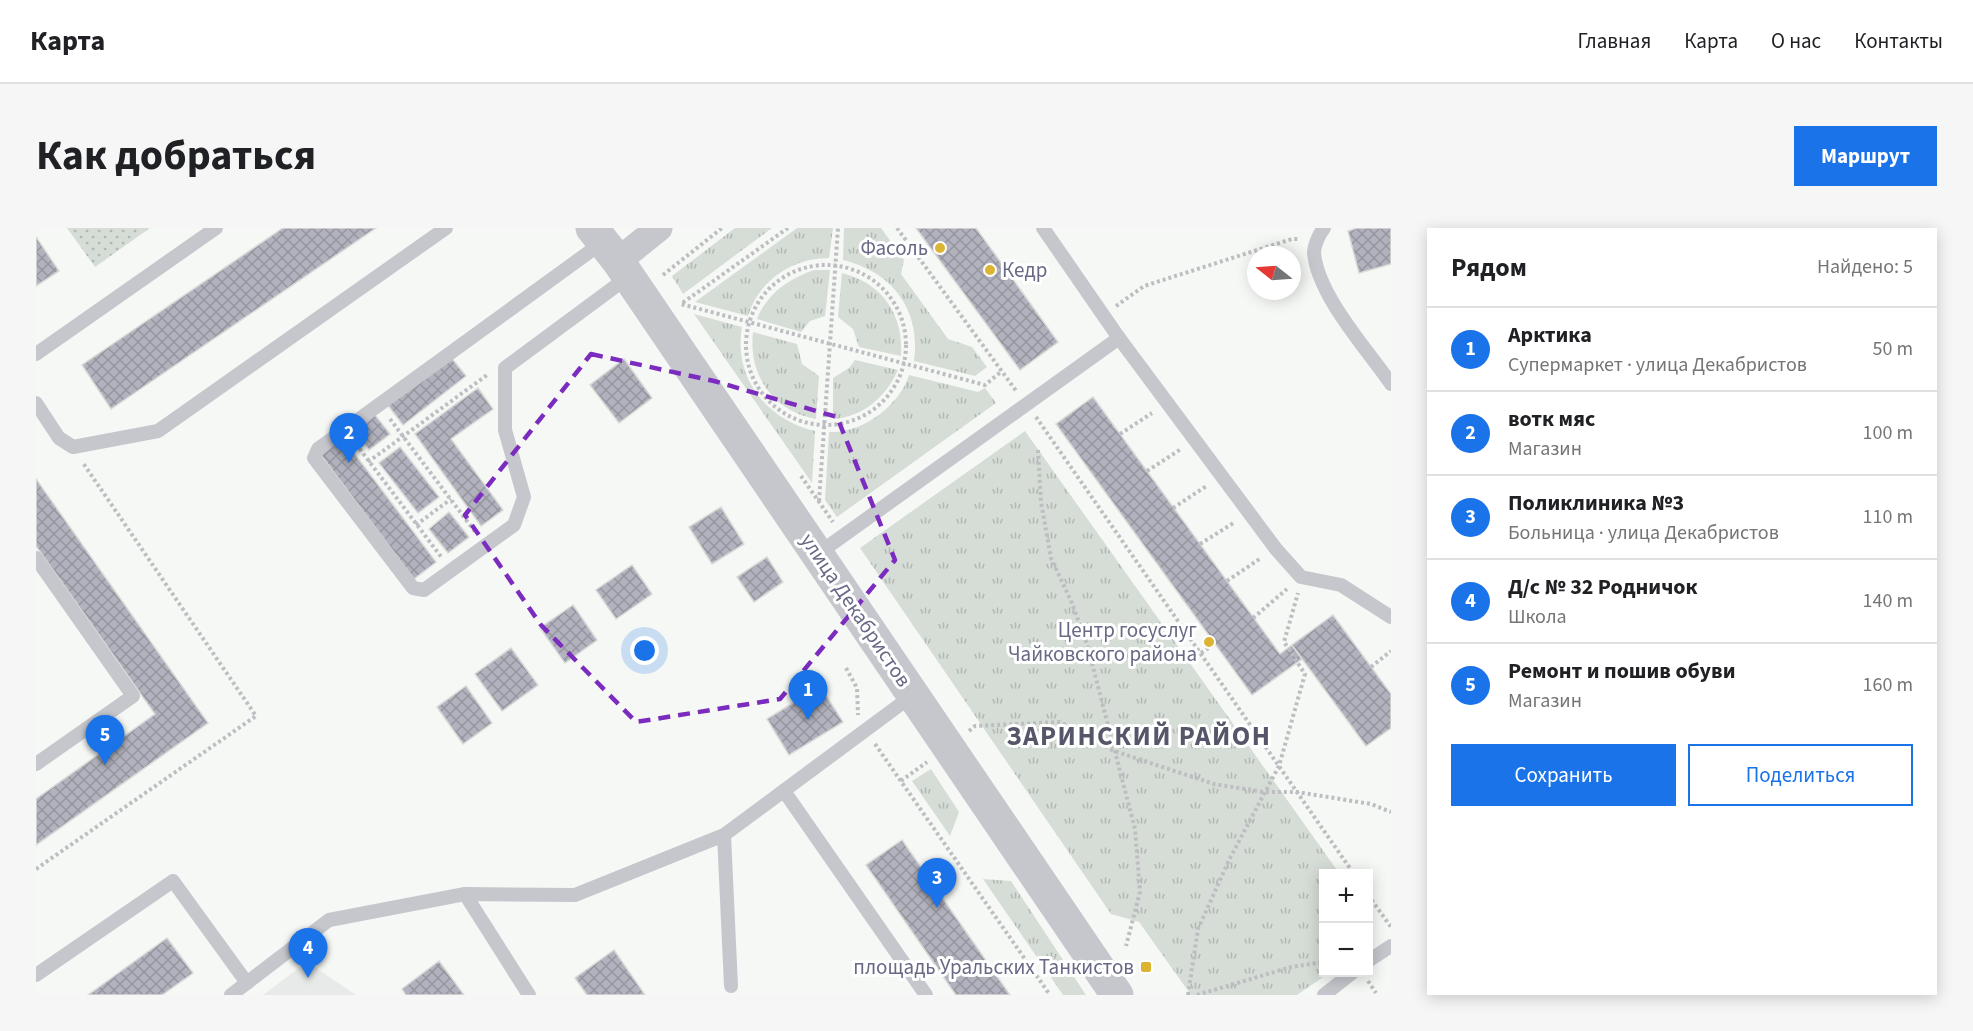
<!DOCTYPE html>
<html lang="ru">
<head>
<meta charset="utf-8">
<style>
  :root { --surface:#fff; --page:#f6f6f6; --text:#202124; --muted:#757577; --line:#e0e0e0; --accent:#1a73e8 }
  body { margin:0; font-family:"Source Sans 3",sans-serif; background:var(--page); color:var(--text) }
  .controls { position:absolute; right:18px; bottom:18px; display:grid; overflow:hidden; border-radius:0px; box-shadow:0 3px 15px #0003 }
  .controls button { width:54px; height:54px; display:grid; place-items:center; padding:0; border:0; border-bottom:2px solid var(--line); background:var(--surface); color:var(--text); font:30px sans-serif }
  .compass { position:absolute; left:1211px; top:18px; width:54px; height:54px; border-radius:50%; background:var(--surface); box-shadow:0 3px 15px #0003; rotate:287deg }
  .you { position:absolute; left:609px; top:423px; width:21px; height:21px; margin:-15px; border:4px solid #fff; border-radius:50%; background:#1a73e8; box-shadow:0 0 0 9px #1a73e833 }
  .badge { display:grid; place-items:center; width:39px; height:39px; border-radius:50%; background:var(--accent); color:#fff; font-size:20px; font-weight:700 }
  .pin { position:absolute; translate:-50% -50px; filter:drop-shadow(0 2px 3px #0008) }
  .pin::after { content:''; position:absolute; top:32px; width:21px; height:18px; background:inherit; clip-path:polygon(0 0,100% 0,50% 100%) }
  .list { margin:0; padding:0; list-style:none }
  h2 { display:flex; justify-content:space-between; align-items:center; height:78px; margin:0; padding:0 24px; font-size:26px }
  h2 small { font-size:20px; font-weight:400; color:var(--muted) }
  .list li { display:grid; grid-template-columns:39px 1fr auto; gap:18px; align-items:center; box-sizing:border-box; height:84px; padding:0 24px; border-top:2px solid var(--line) }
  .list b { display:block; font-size:22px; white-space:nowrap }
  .list p { margin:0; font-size:20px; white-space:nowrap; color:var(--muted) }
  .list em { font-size:20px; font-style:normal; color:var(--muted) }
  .actions { display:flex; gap:12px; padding:18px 24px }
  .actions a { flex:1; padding:14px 0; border:2px solid var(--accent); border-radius:0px; text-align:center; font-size:21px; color:var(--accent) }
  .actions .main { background:var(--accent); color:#fff }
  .map { position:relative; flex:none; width:1355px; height:767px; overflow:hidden; border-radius:0px }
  header { display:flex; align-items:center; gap:36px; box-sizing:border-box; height:84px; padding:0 30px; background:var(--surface); border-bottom:2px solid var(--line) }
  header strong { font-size:28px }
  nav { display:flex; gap:33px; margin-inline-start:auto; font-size:21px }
  .intro { display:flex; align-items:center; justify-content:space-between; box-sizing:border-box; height:144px; padding:0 36px }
  h1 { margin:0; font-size:42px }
  .button { padding:15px 27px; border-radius:0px; background:var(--accent); color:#fff; font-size:21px; font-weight:700 }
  main { display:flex; gap:36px; padding:0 36px }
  aside { flex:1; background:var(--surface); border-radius:0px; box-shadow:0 3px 15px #0003 }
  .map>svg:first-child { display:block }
  .built { fill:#e8e9e9 }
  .grass { fill:url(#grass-tufts) }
  .park { fill:url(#park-dots) }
  .building { fill:url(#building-cross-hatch); stroke:#d9dad8; stroke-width:1.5 }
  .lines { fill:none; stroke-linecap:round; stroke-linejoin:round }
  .path { stroke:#bebec2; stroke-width:4; stroke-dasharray:3 3; stroke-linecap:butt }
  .service { stroke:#c6c7cd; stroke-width:14 }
  .minor { stroke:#c6c7cd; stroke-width:27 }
  .tertiary { stroke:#c6c7cd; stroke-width:33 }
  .marked { fill:none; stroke:#7b2cbf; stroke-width:4.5; stroke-dasharray:12 8; stroke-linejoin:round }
  .poi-dot { fill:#dbb432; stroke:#fff; stroke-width:2 }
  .labels { text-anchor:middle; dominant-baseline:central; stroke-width:6; stroke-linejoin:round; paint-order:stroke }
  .poi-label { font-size:21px; fill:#686985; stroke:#fff; text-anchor:end }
  .street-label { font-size:21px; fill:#686985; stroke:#fff }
  .district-label { font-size:27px; font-weight:bold; letter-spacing:1.5px; fill:#56566a; stroke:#fff }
</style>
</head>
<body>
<header>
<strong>Карта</strong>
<nav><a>Главная</a><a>Карта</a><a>О нас</a><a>Контакты</a></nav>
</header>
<div class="intro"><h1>Как добраться</h1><a class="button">Маршрут</a></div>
<main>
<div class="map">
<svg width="1355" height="767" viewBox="0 0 1355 767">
  <defs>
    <pattern id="grass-tufts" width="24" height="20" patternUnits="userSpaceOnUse" patternTransform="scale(1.5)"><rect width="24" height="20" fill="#d5ddd6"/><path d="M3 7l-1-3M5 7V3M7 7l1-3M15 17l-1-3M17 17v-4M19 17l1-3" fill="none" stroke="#b1b7b3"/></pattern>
    <pattern id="park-dots" width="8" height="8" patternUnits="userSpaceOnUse" patternTransform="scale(1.5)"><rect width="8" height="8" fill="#d5ddd6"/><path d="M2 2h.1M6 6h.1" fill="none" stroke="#b1b7b3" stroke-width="1.8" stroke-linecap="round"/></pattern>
    <pattern id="building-cross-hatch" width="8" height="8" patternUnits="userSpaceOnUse" patternTransform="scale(1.5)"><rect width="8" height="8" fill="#b1b2bd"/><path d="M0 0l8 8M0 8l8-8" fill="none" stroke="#94959f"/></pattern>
  </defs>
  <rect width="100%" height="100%" fill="#f6f8f5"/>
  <path class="built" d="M271 734 320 767H227Z"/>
  <g class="grass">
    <path d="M699 0H736L647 66 636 48Z"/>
    <path d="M761 0H797L793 30C757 30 723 52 712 88L659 74Z"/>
    <path d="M808 0H845L868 32 865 46 912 111 936 119 951 139 939 148 878 133C885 81 856 44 807 32Z"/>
    <path d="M778 42H794L789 88 774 93 765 104 721 91C731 65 753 51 778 42Z"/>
    <path d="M806 45C847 55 868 88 865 128L823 119 817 101 802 89Z"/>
    <path d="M658 86 706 99C697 150 730 191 779 203L776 255Z"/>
    <path d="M717 104 761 116 766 136 783 148 780 191C737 183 712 147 717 104Z"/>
    <path d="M819 132 862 142C850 169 827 189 797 191V150L813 140Z"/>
    <path d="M873 147 942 164 949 160 960 175 801 289 789 272 793 204C826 206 864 177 873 147Z"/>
    <path d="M989 203 1303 645 1288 646V744L1293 745 1261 767H1155L1103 694 1075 686 824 320Z"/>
    <path d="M895 541 923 584 914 608 876 553Z"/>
    <path d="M947 651 975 653 1050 767H1027Z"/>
  </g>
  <path class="park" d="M31 0H114L59 39Z"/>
  <g class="building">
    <path d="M247 0H340L75 181 46 137Z"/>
    <path d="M880 0H940L1022 114 984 142Z"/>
    <path d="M1321 0H1355V36L1323 45 1312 3Z"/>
    <path d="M0 9 23 43 0 58Z"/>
    <path d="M413 127 430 148 367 197 351 176Z"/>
    <path d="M588 131 616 170 583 195 554 157Z"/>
    <path d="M442 160 457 181 415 211 467 282 445 298 379 206Z"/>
    <path d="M1057 169 1244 426 1256 417 1266 431 1216 467 1020 196Z"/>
    <path d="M339 187 354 206 333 222 318 202Z"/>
    <path d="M306 209 400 334 378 351 284 226Z"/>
    <path d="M364 219 403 269 382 285 343 235Z"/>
    <path d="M0 251 172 495 0 617V571L119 486 0 318Z"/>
    <path d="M685 279 708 316 676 336 653 299Z"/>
    <path d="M413 284 433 309 412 325 393 301Z"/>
    <path d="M731 329 747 354 718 374 701 349Z"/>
    <path d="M596 337 616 366 580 391 560 362Z"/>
    <path d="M537 377 561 412 529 435 504 400Z"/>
    <path d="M1297 387 1355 466V500L1330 518 1256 417Z"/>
    <path d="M475 420 502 457 466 483 439 446Z"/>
    <path d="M430 458 456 495 427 516 401 479Z"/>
    <path d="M784 458 807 494 753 527 731 491Z"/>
    <path d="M866 612 974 767H920L830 637Z"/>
    <path d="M131 710 157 745 126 767H52Z"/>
    <path d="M578 722 609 767H551L539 750Z"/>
    <path d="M403 733 428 767H370L366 761Z"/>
  </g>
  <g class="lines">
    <g class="path">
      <path d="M752 0 645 76 949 157 966 143"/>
      <path d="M861 0 981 164"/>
      <circle cx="790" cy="117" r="80"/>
      <path d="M627 47 686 0"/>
      <path d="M1080 78 1108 58 1256 11H1264"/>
      <path d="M1000 189 1318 646"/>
      <path d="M354 191 440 305"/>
      <path d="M1084 206 1116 185"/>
      <path d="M320 216 406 330"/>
      <path d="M1002 222 1005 274 1015 330 1035 373 1051 416 1099 601 1104 664 1090 718"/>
      <path d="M332 234 451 147"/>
      <path d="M1111 243 1145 221"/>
      <path d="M765 248 797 294"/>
      <path d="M783 273 802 0"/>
      <path d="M1137 280 1172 257"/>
      <path d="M380 297 415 271"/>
      <path d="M1164 316 1199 294"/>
      <path d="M1191 353 1225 330"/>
      <path d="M1217 390 1251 361"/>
      <path d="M1165 425 1180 415"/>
      <path d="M1335 439 1355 423"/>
      <path d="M810 440 821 460 822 487"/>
      <path d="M933 503 939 498 1024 494 1078 523 1178 556 1227 564H1261L1335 576 1355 584"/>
      <path d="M839 516 1014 767"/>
      <path d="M865 553 891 534"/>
      <path d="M0 641 220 488 47 235"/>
      <path d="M1332 667 1355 699"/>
      <path d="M1332 753 1340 765"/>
      <path d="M1152 767 1162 701 1193 632 1243 538 1269 446 1248 414 1262 365"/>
      <path d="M1161 767 1255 739 1288 734"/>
    </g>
    <g class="service">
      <path d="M1007 0 1083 110 1240 321 1265 349 1305 357 1355 389"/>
      <path d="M1288 0C1283 6 1278 18 1278 25 1282 68 1331 121 1355 156"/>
      <path d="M567 14 282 221 278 230 377 360 388 362 478 297 488 269 469 202V140L592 49"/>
      <path d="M0 126 180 0"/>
      <path d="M0 175 23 210 37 219 122 203 410 0"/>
      <path d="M783 325 1083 110"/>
      <path d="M0 330 97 468 0 536"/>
      <path d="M748 563 890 767"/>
      <path d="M429 666 493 767"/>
      <path d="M1332 733 1355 718"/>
      <path d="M0 747 137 653 211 755"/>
      <path d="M695 758 688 607 877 467"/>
      <path d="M195 767 293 692 429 666 539 667 688 607"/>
      <path d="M1288 767 1317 744"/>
    </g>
    <path class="minor" d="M582 33 623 0"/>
    <path class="tertiary" d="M556 0 582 33 1081 767"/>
  </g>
  <path class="marked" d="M555 126 678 153 801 189 859 332 744 471 600 494 505 397 429 287Z"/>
  <g class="poi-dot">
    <circle cx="904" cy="20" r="6"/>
    <circle cx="954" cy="42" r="6"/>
    <circle cx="1173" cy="414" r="6"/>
    <rect x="1104" y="733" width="12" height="12" rx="3"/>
  </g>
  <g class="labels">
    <g class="poi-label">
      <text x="892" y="20">Фасоль</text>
      <text x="966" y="42" text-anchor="start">Кедр</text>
      <text x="1161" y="402">Центр госуслуг<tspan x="1161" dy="24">Чайковского района</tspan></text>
      <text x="1098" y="739">площадь Уральских Танкистов</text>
    </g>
    <g class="street-label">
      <text transform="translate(820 382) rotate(56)">улица Декабристов</text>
    </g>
    <g class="district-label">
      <text x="1103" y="508">ЗАРИНСКИЙ РАЙОН</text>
    </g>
  </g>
</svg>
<div class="controls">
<button>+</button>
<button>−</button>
</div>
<svg class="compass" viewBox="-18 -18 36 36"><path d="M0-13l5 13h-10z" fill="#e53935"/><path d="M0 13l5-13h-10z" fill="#757577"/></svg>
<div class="you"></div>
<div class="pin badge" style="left:772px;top:492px">1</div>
<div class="pin badge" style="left:313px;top:235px">2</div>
<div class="pin badge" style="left:901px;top:680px">3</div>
<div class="pin badge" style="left:272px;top:750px">4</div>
<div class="pin badge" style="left:69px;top:537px">5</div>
</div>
<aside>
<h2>Рядом<small>Найдено: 5</small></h2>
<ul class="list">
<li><span class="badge">1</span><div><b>Арктика</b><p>Супермаркет · улица Декабристов</p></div><em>50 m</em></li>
<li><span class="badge">2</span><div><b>вотк мяс</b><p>Магазин</p></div><em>100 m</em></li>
<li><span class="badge">3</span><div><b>Поликлиника №3</b><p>Больница · улица Декабристов</p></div><em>110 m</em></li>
<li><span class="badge">4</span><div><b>Д/с № 32 Родничок</b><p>Школа</p></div><em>140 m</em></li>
<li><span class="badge">5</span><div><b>Ремонт и пошив обуви</b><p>Магазин</p></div><em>160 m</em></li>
</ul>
<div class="actions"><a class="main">Сохранить</a><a>Поделиться</a></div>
</aside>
</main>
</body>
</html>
